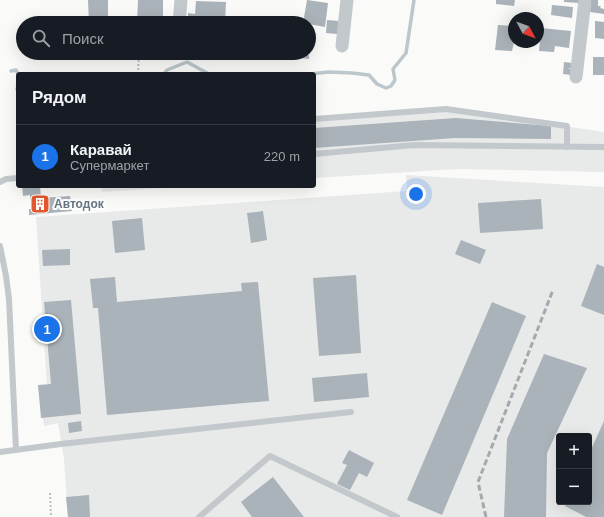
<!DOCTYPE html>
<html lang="ru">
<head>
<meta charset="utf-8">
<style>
  :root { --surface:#171b24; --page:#20242c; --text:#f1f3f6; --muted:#9ea1a6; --line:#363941; --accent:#1a73e8 }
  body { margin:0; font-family:Arial,sans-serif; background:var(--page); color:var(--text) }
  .controls { position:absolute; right:12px; bottom:12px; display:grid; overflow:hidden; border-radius:4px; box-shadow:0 4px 16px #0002 }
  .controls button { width:36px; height:36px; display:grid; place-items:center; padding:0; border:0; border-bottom:1px solid var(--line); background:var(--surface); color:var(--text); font:20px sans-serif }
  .compass { position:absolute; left:508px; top:12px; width:36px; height:36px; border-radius:50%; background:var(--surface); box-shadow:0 4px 16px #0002; rotate:131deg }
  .you { position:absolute; left:416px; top:194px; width:14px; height:14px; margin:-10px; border:3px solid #fff; border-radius:50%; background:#1a73e8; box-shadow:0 0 0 6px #1a73e833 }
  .badge { display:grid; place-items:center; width:26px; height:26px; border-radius:50%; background:var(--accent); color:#fff; font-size:13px; font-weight:700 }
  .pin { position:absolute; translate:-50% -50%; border:2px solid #fff; box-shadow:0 1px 4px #0006 }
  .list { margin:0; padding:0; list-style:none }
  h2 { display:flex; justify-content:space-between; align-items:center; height:52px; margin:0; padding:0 16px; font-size:17px }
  h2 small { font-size:13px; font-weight:400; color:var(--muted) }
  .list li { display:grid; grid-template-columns:26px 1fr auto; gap:12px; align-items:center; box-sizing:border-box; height:64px; padding:0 16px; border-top:1px solid var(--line) }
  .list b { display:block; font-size:15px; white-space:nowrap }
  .list p { margin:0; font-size:13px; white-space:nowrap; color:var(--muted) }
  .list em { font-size:13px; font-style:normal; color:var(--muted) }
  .icon { flex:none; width:22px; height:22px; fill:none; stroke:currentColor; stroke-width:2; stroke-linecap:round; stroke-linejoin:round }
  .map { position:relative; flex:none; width:604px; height:517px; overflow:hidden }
  .search { position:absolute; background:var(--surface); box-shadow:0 4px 16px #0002; left:16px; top:16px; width:300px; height:44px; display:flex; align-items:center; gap:10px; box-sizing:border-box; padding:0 14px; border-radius:22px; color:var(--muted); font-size:15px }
  .panel { position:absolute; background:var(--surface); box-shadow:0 4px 16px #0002; left:16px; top:72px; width:300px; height:116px; border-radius:4px }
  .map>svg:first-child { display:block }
  .built { fill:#e8e9e9; fill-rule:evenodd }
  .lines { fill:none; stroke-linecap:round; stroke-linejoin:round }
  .stream { stroke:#bbc7cb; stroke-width:3.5 }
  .building { fill:#aab3b9 }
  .path { stroke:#bbbfc2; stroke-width:2; stroke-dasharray:2 2; stroke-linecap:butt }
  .lane { stroke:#c3c8cc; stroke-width:6 }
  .street { stroke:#c3c8cc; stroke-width:13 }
  .rail { stroke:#a2aab0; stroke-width:3; stroke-dasharray:6 3; stroke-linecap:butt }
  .labels { text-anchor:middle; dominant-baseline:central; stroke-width:4; stroke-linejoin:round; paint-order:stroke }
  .poi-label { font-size:12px; font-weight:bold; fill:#657683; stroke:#fff; text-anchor:start }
</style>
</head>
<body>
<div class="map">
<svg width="604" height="517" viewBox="0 0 604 517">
  <rect width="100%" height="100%" fill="#fafaf8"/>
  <g class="built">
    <path d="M456 110 604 132V172L457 169 314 178V121Z"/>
    <path d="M406 175 604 187V517H68L64 459 58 423 44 426 38 387 47 386 36 217 407 191ZM559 436H589V502H559Z"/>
    <path d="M101 186H194L102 192Z"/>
  </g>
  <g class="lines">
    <g class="stream">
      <path d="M11 71 16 70 18 74"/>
      <path d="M164 74 167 70 187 62 209 74"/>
      <path d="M310 74 329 72 352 73 369 75 377 84 386 88 391 86 395 80 393 69 406 53 414 0"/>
      <path d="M18 86 17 89 18 91"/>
    </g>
  </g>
  <g class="building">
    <path d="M88 0H108V17L115 16V23H89Z"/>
    <path d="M138 0H163V23H137Z"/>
    <path d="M307 0 328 3 325 27 309 24V23H303Z"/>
    <path d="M496 0H515L514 6 496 4Z"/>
    <path d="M564 0H579V3L564 2Z"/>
    <path d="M591 0H598V6H601L600 8 604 9V14L590 12Z"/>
    <path d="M196 1 226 2 225 23 188 22V13L195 14Z"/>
    <path d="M552 5 573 7 572 18 551 15Z"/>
    <path d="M327 20 339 21 337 34 326 33Z"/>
    <path d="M595 21 604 22V39L595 38Z"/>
    <path d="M498 25 514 26V42L512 51 495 50Z"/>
    <path d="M541 28 571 31 569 48 555 46 554 52 539 51Z"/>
    <rect x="274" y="54" width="8" height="5"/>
    <path d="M302 54 309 55V59L301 58Z"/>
    <rect x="593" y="57" width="11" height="18"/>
    <path d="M564 62 572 63V68H567L572 69 571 75 563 74Z"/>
    <path d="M456 118 551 126V139L455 138 314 148V128Z"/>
    <path d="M22 186H40L41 198 70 196 72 211 29 215V209H32L30 195 23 196Z"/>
    <path d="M541 199 543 229 480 233 478 203Z"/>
    <path d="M263 211 267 240 251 243 247 213Z"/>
    <path d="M142 218 145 250 115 253 112 221Z"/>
    <path d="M461 240 486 250 480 264 455 254Z"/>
    <path d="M70 249V265L43 266 42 250Z"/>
    <path d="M597 264 604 267V315L581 306Z"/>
    <path d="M356 275 361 353 319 356 313 278Z"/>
    <path d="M115 277 117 302 242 291 241 283 258 282 269 401 107 415 98 308H93L90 279Z"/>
    <path d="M71 300 81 414 41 418 38 385 51 384 44 302Z"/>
    <path d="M492 302 526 316 442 515 407 500Z"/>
    <path d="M544 354 587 368 547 453 546 517H504L507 439Z"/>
    <path d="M367 373 369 397 314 402 312 378Z"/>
    <path d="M81 421 82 431 69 433 68 423Z"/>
    <path d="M604 421V517H586L565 506 567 502H589V454Z"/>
    <path d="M349 450 374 463 367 477 359 473 350 490 337 484 347 465 342 463Z"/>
    <path d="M273 477 304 517H252L241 502Z"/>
    <path d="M89 495 90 517H68L66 497Z"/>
  </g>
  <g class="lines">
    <g class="path">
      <path d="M138 74 139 53"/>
      <path d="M50 493 51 517"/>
    </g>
    <g class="lane">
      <path d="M314 119 446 109 567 126V147"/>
      <path d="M314 154 414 145 604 147"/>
      <path d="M0 182 6 179 18 178"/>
      <path d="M0 246 6 276 9 299 16 450"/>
      <path d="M0 452 61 444 351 412"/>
      <path d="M199 517 270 456 397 517"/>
    </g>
    <g class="street">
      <path d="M179 23 181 0"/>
      <path d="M342 46 347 0"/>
      <path d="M576 77 585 0"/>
    </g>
    <path class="rail" d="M486 517 478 482 553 290"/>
  </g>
  <defs>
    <g id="building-square" transform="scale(1)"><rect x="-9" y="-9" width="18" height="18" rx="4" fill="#e4572e" stroke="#fff"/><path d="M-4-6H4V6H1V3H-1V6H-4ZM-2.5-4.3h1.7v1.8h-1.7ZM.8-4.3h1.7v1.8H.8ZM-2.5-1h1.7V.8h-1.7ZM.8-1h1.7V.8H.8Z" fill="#fff"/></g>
  </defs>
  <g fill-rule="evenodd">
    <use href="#building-square" x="40" y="204"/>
  </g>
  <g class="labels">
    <g class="poi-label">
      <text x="54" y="204">Автодок</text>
    </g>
  </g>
</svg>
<div class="controls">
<button>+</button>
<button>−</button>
</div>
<svg class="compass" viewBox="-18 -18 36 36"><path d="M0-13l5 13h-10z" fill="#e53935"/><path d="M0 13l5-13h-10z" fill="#9ea1a6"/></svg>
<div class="you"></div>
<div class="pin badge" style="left:47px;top:329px">1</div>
<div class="search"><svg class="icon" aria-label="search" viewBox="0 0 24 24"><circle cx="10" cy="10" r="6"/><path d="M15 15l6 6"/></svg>Поиск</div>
<section class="panel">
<h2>Рядом<small></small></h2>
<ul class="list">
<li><span class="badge">1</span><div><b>Каравай</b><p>Супермаркет</p></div><em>220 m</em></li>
</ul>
</section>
</div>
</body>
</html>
